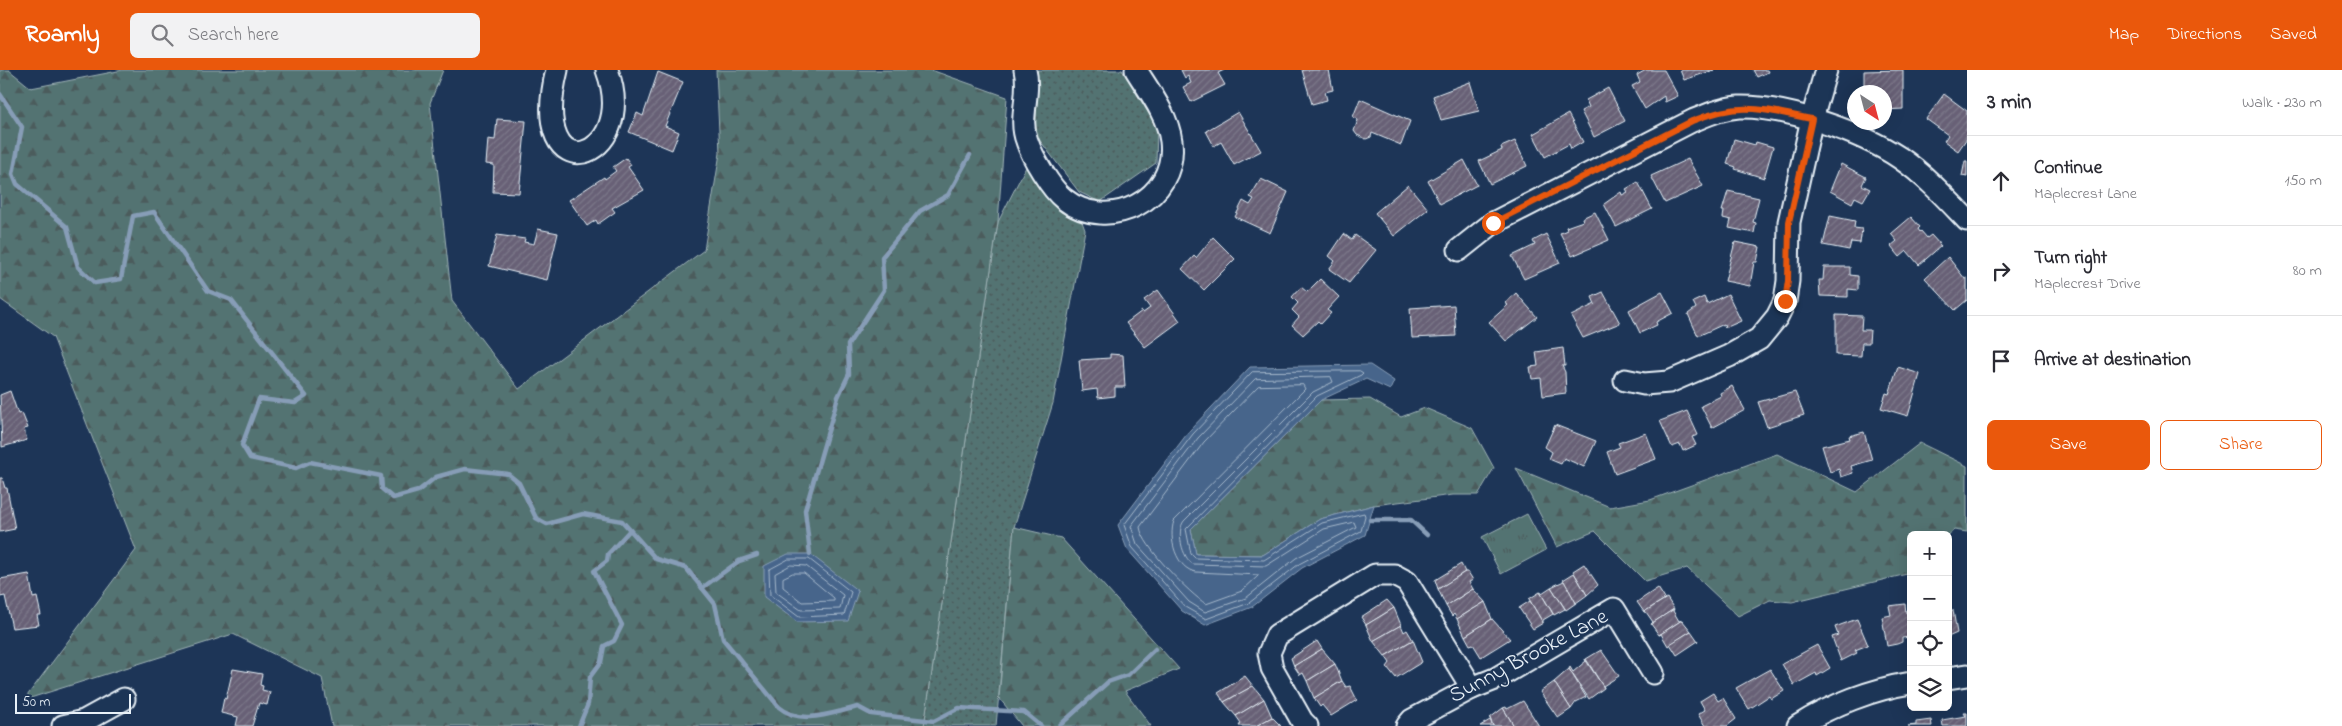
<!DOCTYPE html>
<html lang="en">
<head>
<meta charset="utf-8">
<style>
  :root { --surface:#fff; --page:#f2f2f3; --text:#2b2b33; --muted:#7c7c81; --line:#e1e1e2; --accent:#ea580c }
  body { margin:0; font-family:"Indie Flower",sans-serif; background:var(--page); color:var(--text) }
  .controls { position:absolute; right:15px; bottom:15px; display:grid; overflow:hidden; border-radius:8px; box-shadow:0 5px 20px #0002 }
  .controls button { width:45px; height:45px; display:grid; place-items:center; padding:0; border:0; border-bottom:1px solid var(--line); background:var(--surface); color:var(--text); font:25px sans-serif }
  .compass { position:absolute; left:1847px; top:15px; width:45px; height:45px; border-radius:50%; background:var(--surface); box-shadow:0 5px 20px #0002; rotate:144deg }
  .scale { position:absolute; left:15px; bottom:12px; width:116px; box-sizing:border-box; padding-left:5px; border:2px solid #e8f1f8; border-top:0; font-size:14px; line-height:18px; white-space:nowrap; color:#e8f1f8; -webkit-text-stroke:4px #1d3557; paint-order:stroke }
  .stop { position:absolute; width:15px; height:15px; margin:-11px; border:4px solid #ea580c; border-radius:50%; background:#fff }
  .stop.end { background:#ea580c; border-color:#fff; box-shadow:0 1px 5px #0008 }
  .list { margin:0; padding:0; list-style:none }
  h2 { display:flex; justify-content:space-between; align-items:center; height:65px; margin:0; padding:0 20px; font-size:21px }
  h2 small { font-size:16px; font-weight:400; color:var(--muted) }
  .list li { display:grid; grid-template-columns:32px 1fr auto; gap:15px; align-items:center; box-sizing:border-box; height:90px; padding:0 20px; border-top:1px solid var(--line) }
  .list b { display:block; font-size:19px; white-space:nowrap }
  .list p { margin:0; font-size:16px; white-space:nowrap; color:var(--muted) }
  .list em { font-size:16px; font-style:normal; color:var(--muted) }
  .actions { display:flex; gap:10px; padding:15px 20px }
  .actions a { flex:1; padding:11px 0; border:1px solid var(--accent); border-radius:8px; text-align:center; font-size:18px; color:var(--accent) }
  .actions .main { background:var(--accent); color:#fff }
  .icon { flex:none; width:28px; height:28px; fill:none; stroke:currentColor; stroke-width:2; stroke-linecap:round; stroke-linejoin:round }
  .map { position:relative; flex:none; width:1967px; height:656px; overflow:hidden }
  header { display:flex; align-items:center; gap:30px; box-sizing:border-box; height:70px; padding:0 25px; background:var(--accent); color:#fff }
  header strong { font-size:24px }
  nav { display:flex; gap:28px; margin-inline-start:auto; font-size:18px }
  .search { width:350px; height:45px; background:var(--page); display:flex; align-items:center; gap:12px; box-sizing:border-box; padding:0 18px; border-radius:8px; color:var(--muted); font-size:19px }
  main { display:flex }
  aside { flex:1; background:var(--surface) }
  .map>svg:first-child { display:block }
  .grass { fill:url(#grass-dots); stroke:#9eb2b5 }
  .forest { fill:url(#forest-firs); stroke:#9eb2b5 }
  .park { fill:url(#park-tufts); stroke:#9eb2b5 }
  .water { fill:#46658b; stroke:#879db7 }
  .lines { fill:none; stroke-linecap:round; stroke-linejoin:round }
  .shore { stroke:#a7b9cc; stroke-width:1 }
  .stream { stroke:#879db7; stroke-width:4.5 }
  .building { fill:url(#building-hatch); stroke:#e8f1f8 }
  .minor-casing { stroke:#e8f1f8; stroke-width:25 }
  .minor { stroke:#1d3557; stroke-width:21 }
  .route { stroke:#ea580c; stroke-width:6 }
  .labels { text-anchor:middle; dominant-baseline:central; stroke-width:4; stroke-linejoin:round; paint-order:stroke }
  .street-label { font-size:22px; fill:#e8f1f8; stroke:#1d3557 }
</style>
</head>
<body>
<header>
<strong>Roamly</strong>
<div class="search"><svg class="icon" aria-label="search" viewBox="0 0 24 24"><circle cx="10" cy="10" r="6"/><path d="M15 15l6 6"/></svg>Search here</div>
<nav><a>Map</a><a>Directions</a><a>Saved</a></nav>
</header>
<main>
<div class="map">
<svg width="1967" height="656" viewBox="0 0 1967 656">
  <defs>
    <pattern id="grass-dots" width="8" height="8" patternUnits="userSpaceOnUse" patternTransform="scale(1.25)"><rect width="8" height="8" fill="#537372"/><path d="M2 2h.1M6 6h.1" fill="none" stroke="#4c5b5c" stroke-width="1.8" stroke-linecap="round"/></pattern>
    <pattern id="forest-firs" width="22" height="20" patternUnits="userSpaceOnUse" patternTransform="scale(1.25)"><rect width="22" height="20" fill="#537372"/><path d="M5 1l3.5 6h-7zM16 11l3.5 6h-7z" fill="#4c5b5c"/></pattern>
    <pattern id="park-tufts" width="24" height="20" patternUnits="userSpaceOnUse" patternTransform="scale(1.25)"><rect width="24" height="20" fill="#537372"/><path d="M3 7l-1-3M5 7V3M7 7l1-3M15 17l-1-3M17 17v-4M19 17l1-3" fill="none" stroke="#4c5b5c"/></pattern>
    <pattern id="building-hatch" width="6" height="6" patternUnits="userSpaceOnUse" patternTransform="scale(1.25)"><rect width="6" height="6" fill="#676176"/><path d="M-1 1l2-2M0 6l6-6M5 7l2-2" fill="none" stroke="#7d788a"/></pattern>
  </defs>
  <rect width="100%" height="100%" fill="#1d3557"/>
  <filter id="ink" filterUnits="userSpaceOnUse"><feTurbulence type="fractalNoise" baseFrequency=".02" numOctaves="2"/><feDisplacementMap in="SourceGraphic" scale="10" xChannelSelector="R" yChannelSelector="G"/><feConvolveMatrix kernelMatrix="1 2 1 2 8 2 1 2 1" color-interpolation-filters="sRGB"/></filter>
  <g filter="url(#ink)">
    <g class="grass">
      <path d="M1034 0H1122L1157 57 1156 93 1100 132 1079 122 1035 64 1038 14Z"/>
      <path d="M1026 97 1060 138 1081 149 1085 160 1053 333 1014 457 996 656H924L998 152Z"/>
    </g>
    <g class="forest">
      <path d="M0 0H9L31 18 123 0H443L430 33 452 231 519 319 704 180 720 83 716 0H931L1007 27 998 152 924 656H332L322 608 233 564 24 630 136 480 53 267 0 229Z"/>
      <path d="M1370 329 1401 347 1425 338 1472 358 1494 398 1478 425H1453L1374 435 1320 449 1263 485 1196 484 1191 459 1321 330Z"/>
      <path d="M1920 373 1967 396V462L1954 460 1948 465H1911V503L1792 532 1770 530 1738 546 1687 498 1645 511 1595 461 1557 477 1516 398 1610 437 1650 430 1777 384 1857 422Z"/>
      <path d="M1014 457 1061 468 1179 599 1125 621 1151 656H1022L999 628Z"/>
    </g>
    <path class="park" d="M1527 444 1546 480 1501 504 1482 467Z"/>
    <g class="water">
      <path d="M1370 295 1394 311 1390 320 1366 309 1321 330 1191 459 1196 484 1263 485 1320 449 1374 435 1365 465 1302 498 1252 537 1205 555 1182 541 1127 479 1118 455 1190 360 1250 297Z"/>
      <path d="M788 484H810L858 521 848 551 797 552 764 527V496Z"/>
    </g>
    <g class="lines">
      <g class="shore">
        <path d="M1360 301 1363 303 1361 305 1317 326 1186 459 1191 484 1195 488 1264 490 1322 453 1364 443 1365 446 1361 461 1299 494 1249 533 1206 549 1185 537 1132 477 1124 455 1193 364 1252 302Z"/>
        <path d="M1331 307 1333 312 1313 322 1184 451C1176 461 1182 488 1193 494L1266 496 1324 459 1354 452 1356 457 1296 488 1246 528 1205 542 1189 532 1137 474 1131 456 1198 368 1255 309Z"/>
        <path d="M1303 315 1305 319 1174 451C1168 468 1176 499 1196 502L1259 505 1242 521 1206 534C1190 524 1142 476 1140 457L1204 372 1258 316Z"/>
        <path d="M789 489H809L851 522 844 545 799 547 770 525 769 500Z"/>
        <path d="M791 495 806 496 843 525 840 539 801 540 776 522 775 504Z"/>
        <path d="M793 503H804L834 528V531L802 532 783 517V508Z"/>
      </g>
      <g class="stream">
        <path d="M0 24 22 57 13 104 17 114 67 157 78 197 95 213 121 209 133 146 154 142 208 221 231 230 306 326 295 333 259 329 242 375 250 388 296 398 310 392 381 406 382 419 393 428 418 421 436 407 465 399 508 404 519 413 536 448 547 454 583 444 622 451 656 489 686 498 715 534 723 569 779 637C801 656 831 643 858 637L871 644 934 651 959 638 1024 642 1041 656"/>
        <path d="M1370 450H1411L1427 465"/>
        <path d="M810 484 805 440 838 327 849 304 848 275 884 220 882 187 920 141 948 125 970 85"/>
        <path d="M702 518 739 491 757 485"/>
        <path d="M579 656 588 634 590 607 601 592 604 576 614 571 622 555 594 501 607 491 608 484 630 460"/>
        <path d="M1059 656 1108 612 1128 605 1155 579"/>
      </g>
    </g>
    <g class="building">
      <path d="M1181 0H1224L1218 3 1225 15 1191 32 1183 17 1191 13 1188 6 1185 8Z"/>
      <path d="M1302 0H1329L1333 20 1325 22 1327 30 1312 34Z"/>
      <path d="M1646 0H1664L1678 26 1665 32 1664 26 1645 39 1632 16 1640 12 1637 5Z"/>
      <path d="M1680 0H1714L1684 10Z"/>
      <path d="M1753 0H1767L1768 2 1757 7Z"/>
      <path d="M1903 0V39L1884 40V22H1876L1875 15 1864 16V1Z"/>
      <path d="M658 2 683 12 665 56 679 62 672 80 629 62 637 43 643 46Z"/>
      <path d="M1470 12 1479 41 1441 50 1433 26Z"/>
      <path d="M1608 18 1625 51 1594 67 1581 41 1589 37 1586 30Z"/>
      <path d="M1944 24 1967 41V68L1958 81 1944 71 1948 65 1926 49Z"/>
      <path d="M1360 29 1410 51 1401 75 1372 63 1371 67 1366 69 1357 65 1354 61 1358 50 1353 47Z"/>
      <path d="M1238 42 1261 81 1234 95 1221 72 1214 76 1206 61Z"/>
      <path d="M1568 44 1583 72 1571 79 1569 74 1545 87 1533 64Z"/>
      <path d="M497 49 526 51 519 123 493 122 494 95 486 94 488 69 495 70Z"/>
      <path d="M1734 69 1755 75 1756 72 1773 77 1764 108 1735 99 1736 97 1727 94Z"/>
      <path d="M1515 71 1527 96 1490 114 1479 91 1502 80 1501 77Z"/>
      <path d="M626 88 631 95 628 97 644 120 612 138 615 142 598 154 596 150 587 156 569 130 604 107 605 109 616 101 613 97Z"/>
      <path d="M1688 89 1703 116 1665 133 1651 106Z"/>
      <path d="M1464 90 1477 115 1440 134 1428 111Z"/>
      <path d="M1965 91H1967V107L1962 106Z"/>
      <path d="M1841 94 1866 107 1862 115 1870 119 1863 131 1855 127 1852 133 1830 121Z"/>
      <path d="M1261 109 1288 122 1270 163 1235 147 1243 131 1250 135 1254 129 1250 127Z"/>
      <path d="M1638 112 1652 139 1616 157 1604 134 1621 122 1622 125 1628 122 1626 119Z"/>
      <path d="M1408 115 1428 139 1394 166 1375 143Z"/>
      <path d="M1728 121 1759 128 1753 152 1756 153 1754 163 1729 158 1731 150 1723 148 1724 141H1722Z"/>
      <path d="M1595 142 1609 170 1572 186 1560 163 1567 160 1566 157 1583 151 1582 148Z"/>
      <path d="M1830 146 1855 151 1854 158 1862 159 1860 173 1851 172 1849 180 1823 175Z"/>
      <path d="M1911 147 1920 157 1918 159 1920 162 1921 161 1927 168 1931 165 1941 176 1919 195 1907 181 1900 187 1891 176 1897 171 1891 164Z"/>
      <path d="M538 159 558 163 547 210 489 196 497 165 525 169 524 172 534 174Z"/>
      <path d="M1344 164 1352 170 1355 165 1376 180 1349 213 1329 199 1335 191 1329 186Z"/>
      <path d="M1546 164 1560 193 1524 209 1512 186 1535 175 1533 171Z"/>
      <path d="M1213 167 1235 189 1204 220 1182 199 1194 186 1196 188Z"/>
      <path d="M1735 172 1760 177 1757 192H1754L1750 216 1725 211Z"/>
      <path d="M1948 187 1965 209 1967 208V230L1955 240 1925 208Z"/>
      <path d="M1824 197H1850V205L1858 206V220L1848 219V227L1820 226 1819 210H1823Z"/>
      <path d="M1320 209 1339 227 1327 240 1331 243 1321 254 1318 251 1303 265 1292 255 1299 247 1292 240 1298 233 1292 227 1301 217 1307 222Z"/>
      <path d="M1158 220 1180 251 1145 277 1126 253 1142 241 1143 243 1150 238 1144 230Z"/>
      <path d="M1603 222 1620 253 1583 268 1571 246 1595 234 1592 227Z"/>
      <path d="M1662 222 1673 243 1656 252 1657 255 1640 263 1629 240Z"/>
      <path d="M1516 223 1537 247 1506 271 1489 252 1508 235 1505 233Z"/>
      <path d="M1728 224 1741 251 1725 258 1724 254 1698 266 1688 244 1696 238 1693 232 1704 227 1707 234Z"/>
      <path d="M1454 235 1456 266 1412 268 1410 238Z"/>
      <path d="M1836 245 1862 246 1861 260H1870L1869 273H1862L1861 286 1836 285Z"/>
      <path d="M1563 278 1565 296H1562L1565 302 1566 323 1543 326 1541 308 1532 309 1530 297 1538 296 1536 282Z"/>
      <path d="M1110 284 1123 285 1125 317H1115V326L1098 328 1097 319 1082 321 1079 290 1110 288Z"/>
      <path d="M1898 297 1920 304 1908 346 1881 338 1886 323 1889 324Z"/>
      <path d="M1732 316 1745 340 1712 358 1701 336 1721 326 1720 323Z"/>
      <path d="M10 321 18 344 22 343 28 358 24 359 27 370 2 377 0 325Z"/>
      <path d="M1795 322 1804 345 1767 357 1758 332Z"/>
      <path d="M1687 341 1698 365 1692 367 1696 375 1683 381 1680 374 1672 377 1660 351Z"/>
      <path d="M1555 355 1596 371 1584 397 1564 388 1561 394 1549 389 1552 382 1545 377Z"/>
      <path d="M1864 362 1872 390 1851 396 1853 403 1841 407 1839 399 1830 402 1822 376 1850 369 1849 366Z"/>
      <path d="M1646 363 1656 389 1615 404 1607 382 1620 377 1618 373Z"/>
      <path d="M0 408H2L5 418H7L15 459 0 462Z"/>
      <path d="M1461 494 1465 502 1438 519 1435 510Z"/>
      <path d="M1584 494 1598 515 1587 525 1573 501Z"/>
      <path d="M1465 502H1468L1473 510 1469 512 1473 519 1446 536 1438 519Z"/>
      <path d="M1574 503 1587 525 1576 533 1563 510Z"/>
      <path d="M29 504 33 528 37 527 41 545H37L39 555 12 558 5 526 0 527V509Z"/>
      <path d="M1564 511 1576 533 1566 540 1551 517Z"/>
      <path d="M1551 517 1565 539 1554 545 1540 522 1542 523Z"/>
      <path d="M1658 518 1665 529 1644 542 1637 532Z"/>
      <path d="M1473 519 1485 532 1457 549 1454 544 1452 546 1446 536Z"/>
      <path d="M1540 522 1553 544 1543 550V553L1529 529Z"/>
      <path d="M1667 528 1674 539 1651 554 1653 552 1646 542H1644Z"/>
      <path d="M1387 530 1394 538 1366 555 1361 547Z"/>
      <path d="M1530 531 1543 553 1533 559 1519 538Z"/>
      <path d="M1485 532 1492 549 1465 566 1457 549Z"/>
      <path d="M1905 534 1906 543 1911 542V567L1902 568V572L1897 574 1887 576 1882 547 1891 545 1889 536Z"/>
      <path d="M1394 538 1401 555 1373 571 1366 555Z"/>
      <path d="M1674 539 1673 541 1679 551 1682 550 1659 565 1651 554Z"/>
      <path d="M1948 540H1953L1957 563 1948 567Z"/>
      <path d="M1492 549 1510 569 1481 587 1473 574 1470 575 1465 566Z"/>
      <path d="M1857 549 1868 575 1855 580 1857 583 1841 591 1832 567 1838 565 1835 557Z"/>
      <path d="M1682 550 1691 561 1668 576 1661 564 1659 565Z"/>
      <path d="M1401 555 1404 562 1407 560 1413 570 1385 586 1373 571Z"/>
      <path d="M1691 561 1698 571 1677 585 1670 574Z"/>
      <path d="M1413 570 1422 592 1396 608 1387 597 1390 593 1385 586Z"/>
      <path d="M1317 571 1322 579 1294 596 1291 588Z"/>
      <path d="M1817 575 1830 598 1817 606 1816 603 1794 615 1782 594Z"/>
      <path d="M1322 579 1335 594 1307 611 1303 603 1300 605 1294 596Z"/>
      <path d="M1601 580 1619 606 1603 616 1604 618 1586 589Z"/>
      <path d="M1585 589 1604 618 1589 629 1569 599 1570 597 1573 602 1586 591Z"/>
      <path d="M1335 594 1342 611 1314 628 1307 611Z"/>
      <path d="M233 599 262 604 260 615 263 616 262 620 270 622 267 635 259 633 252 656H236L238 647 221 643 224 628 226 629Z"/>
      <path d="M1569 599 1586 627 1576 632 1571 639 1554 612Z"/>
      <path d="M1770 599 1784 621 1771 629 1769 626 1749 639 1736 618Z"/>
      <path d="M1245 606 1253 616 1224 632 1218 623Z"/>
      <path d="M1342 611 1346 617 1350 616 1357 630 1331 646 1322 635 1320 637 1314 628Z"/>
      <path d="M1554 612 1571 639 1558 648 1540 622Z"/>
      <path d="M1253 616 1264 629 1236 646 1224 632Z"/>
      <path d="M1713 623 1718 631 1723 628 1736 649 1727 656H1705L1698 644 1705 640 1700 631Z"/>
      <path d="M1264 629 1272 647 1256 656H1239L1241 653 1236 646Z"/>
      <path d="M1523 631 1539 656H1514L1503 638 1506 637 1507 639Z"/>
      <path d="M1503 638 1514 656H1493L1490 648Z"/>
      <path d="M1964 643H1967V656H1943L1942 650 1966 646Z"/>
      <path d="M1272 647 1281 656H1256Z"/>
      <path d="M1490 650 1493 656H1480Z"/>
      <path d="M1931 650 1932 656H1908L1916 655V652Z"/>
    </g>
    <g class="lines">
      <g class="minor-casing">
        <g id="minor">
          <path d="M557 0C526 127 641 92 607 0"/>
          <path d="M1025 0C1031 24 1018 48 1027 71 1032 87 1051 119 1064 129 1108 164 1178 130 1171 71 1168 46 1149 21 1136 0"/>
          <path d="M1459 180 1493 153 1692 51C1707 45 1722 38 1739 37 1786 36 1861 62 1900 88 1925 105 1946 128 1967 150"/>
          <path d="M1625 310 1644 314 1669 312 1729 286 1759 269 1777 247 1785 231 1788 211 1789 152 1812 49 1826 0"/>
          <path d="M1948 608 1967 605"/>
          <path d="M63 656 84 651 124 629"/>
          <path d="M1307 656 1302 651 1272 598 1269 583 1277 565 1375 505H1394L1407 512 1472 618"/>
          <path d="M1407 656 1412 650 1472 618 1495 609 1614 539 1653 603"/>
          <path d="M1798 656C1831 635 1873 619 1911 613"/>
        </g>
      </g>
      <use href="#minor" class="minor"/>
    </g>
  </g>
  <g class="lines" filter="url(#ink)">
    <path class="route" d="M1493 153 1692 51C1741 31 1761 39 1812 49L1789 152 1788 211 1785 231"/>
  </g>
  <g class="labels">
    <g class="street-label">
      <text transform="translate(1529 587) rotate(-28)">Sunny Brooke Lane</text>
    </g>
  </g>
</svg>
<div class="controls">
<button>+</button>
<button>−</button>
<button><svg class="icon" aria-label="locate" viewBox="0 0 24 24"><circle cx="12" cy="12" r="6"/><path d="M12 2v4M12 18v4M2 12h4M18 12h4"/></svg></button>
<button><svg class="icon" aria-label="layers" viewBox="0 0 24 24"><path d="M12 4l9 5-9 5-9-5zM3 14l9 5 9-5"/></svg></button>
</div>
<svg class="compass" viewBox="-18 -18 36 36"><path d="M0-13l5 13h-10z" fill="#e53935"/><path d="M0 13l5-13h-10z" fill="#7c7c81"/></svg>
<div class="scale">50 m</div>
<div class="stop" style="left:1493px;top:153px"></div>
<div class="stop end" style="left:1785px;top:231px"></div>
</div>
<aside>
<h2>3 min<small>Walk · 230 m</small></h2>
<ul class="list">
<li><svg class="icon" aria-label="ahead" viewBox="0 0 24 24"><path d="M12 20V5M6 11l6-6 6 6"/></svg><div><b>Continue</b><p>Maplecrest Lane</p></div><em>150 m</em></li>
<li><svg class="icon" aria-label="right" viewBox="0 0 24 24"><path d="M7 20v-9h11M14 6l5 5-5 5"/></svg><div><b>Turn right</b><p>Maplecrest Drive</p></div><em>80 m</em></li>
<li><svg class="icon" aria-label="arrive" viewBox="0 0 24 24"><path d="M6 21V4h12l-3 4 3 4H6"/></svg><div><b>Arrive at destination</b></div></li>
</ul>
<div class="actions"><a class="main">Save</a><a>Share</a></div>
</aside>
</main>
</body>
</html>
